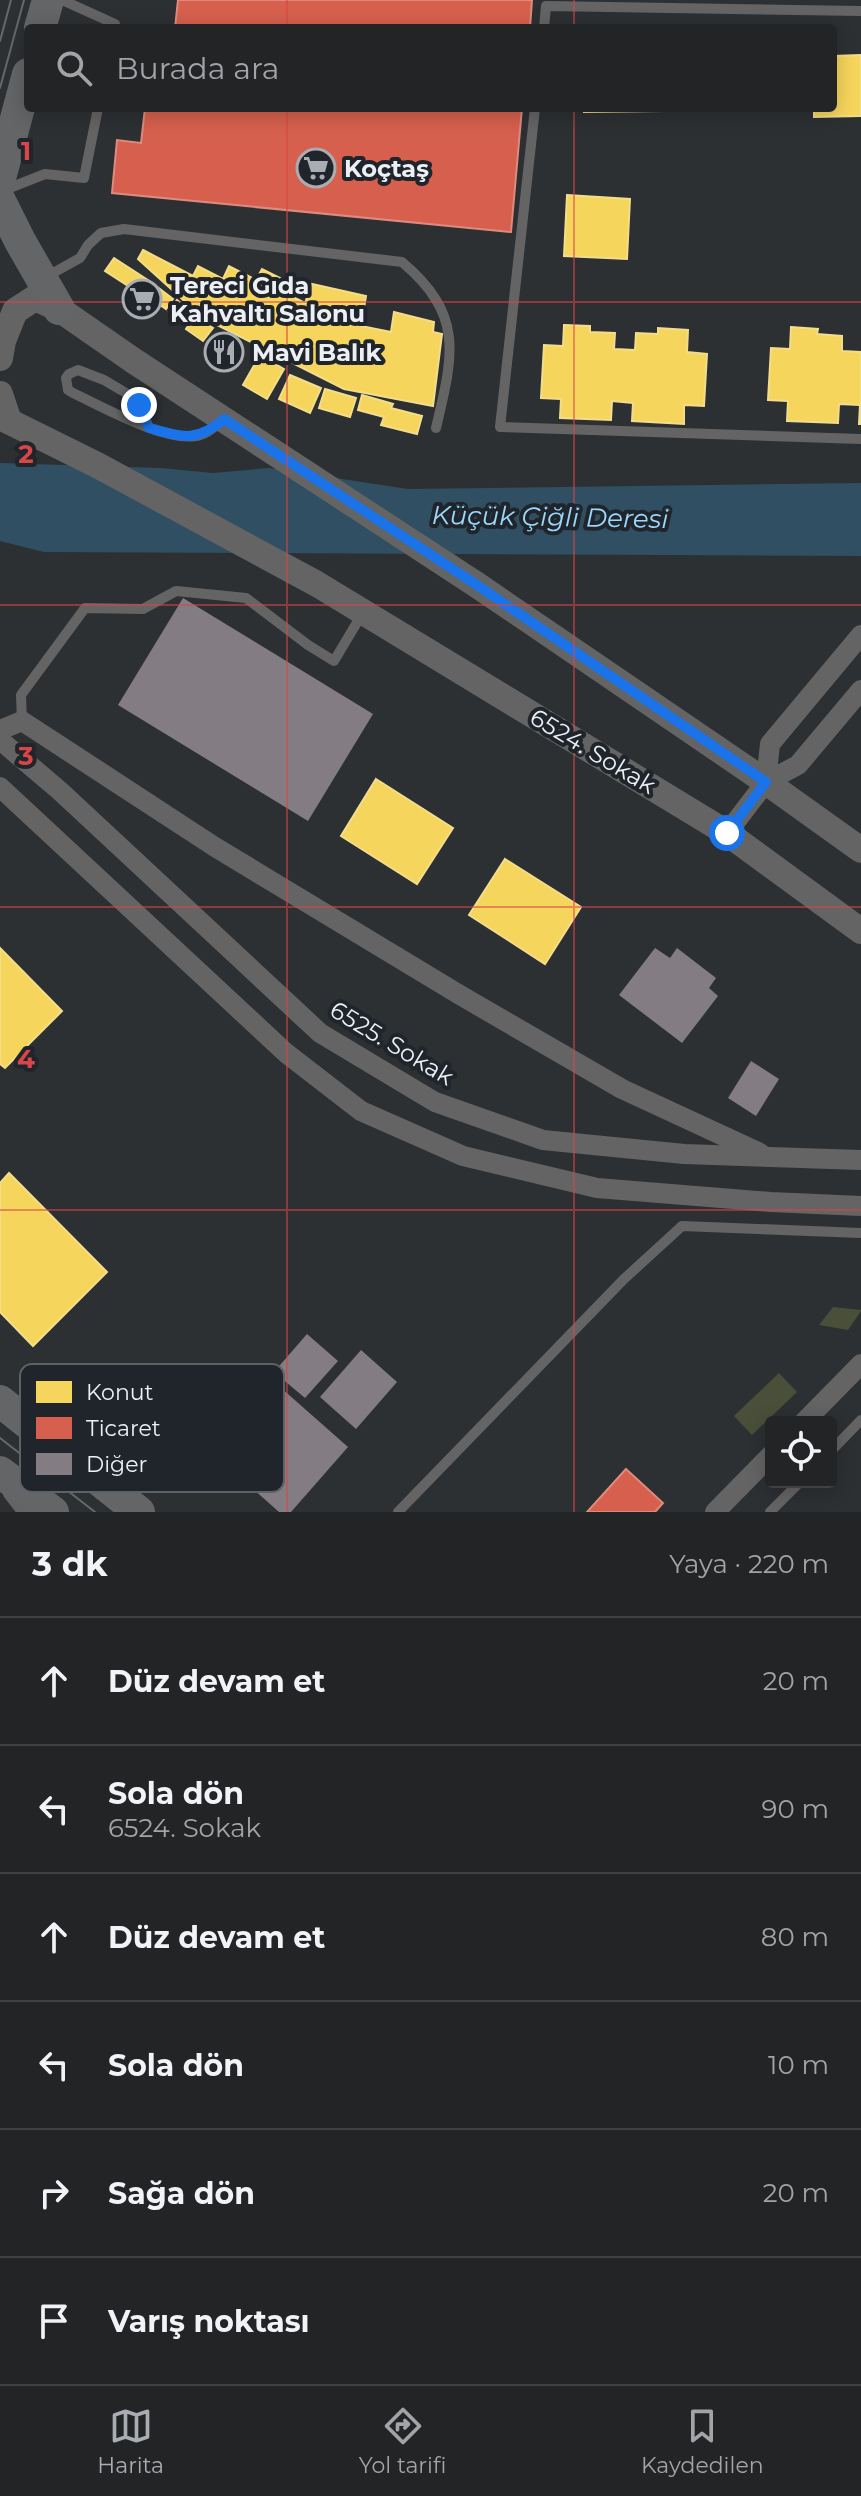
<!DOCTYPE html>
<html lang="tr">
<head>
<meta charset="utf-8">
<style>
  :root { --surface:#222426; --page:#2a2c2e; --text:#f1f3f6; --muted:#a2a4a7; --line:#3f4143; --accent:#a9adb1 }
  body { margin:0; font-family:Montserrat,sans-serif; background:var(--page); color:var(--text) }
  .controls { position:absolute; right:24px; bottom:24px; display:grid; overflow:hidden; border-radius:8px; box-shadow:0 4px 20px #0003 }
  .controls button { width:72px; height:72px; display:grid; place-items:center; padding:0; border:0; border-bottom:2px solid var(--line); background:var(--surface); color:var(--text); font:40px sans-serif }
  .stop { position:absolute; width:24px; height:24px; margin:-18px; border:6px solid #1a73e8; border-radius:50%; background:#fff }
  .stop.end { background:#1a73e8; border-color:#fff; box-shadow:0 2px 8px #0008 }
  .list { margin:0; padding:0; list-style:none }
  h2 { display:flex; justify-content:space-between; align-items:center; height:104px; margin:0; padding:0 32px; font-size:34px }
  h2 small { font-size:26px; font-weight:400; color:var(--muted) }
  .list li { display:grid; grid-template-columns:52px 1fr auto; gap:24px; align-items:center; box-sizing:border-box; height:128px; padding:0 32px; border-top:2px solid var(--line) }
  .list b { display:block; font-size:30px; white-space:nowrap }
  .list p { margin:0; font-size:26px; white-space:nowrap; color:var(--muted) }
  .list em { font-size:26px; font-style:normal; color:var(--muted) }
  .icon { flex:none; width:44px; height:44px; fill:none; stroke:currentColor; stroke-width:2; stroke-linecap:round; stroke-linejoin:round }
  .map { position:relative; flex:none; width:861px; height:1512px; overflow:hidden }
  .search { position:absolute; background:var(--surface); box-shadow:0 4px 20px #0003; left:24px; right:24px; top:24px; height:88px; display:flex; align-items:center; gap:20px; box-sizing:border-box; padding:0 28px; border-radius:8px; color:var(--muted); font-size:30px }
  .sheet { height:872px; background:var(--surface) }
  nav { display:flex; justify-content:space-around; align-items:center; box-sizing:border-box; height:112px; border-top:2px solid var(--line); background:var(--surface); font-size:22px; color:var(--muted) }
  nav a { display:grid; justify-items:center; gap:4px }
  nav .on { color:var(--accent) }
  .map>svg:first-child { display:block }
  .green { fill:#4a4f3a }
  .water { fill:#304f62 }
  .homes { fill:#f6d55c; stroke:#f3dd8a; stroke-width:2 }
  .shops { fill:#d6604d; stroke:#dd8b7f; stroke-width:2 }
  .building { fill:#837c82 }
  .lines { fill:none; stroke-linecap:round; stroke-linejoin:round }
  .service { stroke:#656464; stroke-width:10 }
  .minor { stroke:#656464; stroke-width:20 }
  .tertiary { stroke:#656464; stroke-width:26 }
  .primary { stroke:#646566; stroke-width:32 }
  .tram { stroke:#656768; stroke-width:2 }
  .route { stroke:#1a73e8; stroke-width:10 }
  .grid { fill:none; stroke:#d94647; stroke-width:2; stroke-opacity:0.55 }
  .labels { text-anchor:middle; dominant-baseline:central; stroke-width:8; stroke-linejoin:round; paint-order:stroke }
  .poi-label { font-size:24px; font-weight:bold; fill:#ecf0f5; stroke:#20252c; text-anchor:start }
  .street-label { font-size:24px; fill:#ecf0f5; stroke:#20252c }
  .water-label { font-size:26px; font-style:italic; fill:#9bd8fe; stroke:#20252c }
  .key { fill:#20252c; stroke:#5d6268; stroke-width:2 }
  .key-label { font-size:22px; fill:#ecf0f5 }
  .grid-label { font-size:26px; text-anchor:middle; font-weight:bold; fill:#d94647; stroke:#20252c; stroke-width:8; stroke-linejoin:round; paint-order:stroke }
</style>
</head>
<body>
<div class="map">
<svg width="861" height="1512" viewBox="0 0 861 1512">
  <rect width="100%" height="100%" fill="#2d3033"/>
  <g class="green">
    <path d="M833 1307 861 1310V1311L848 1330 819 1325Z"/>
    <path d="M779 1373 797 1392 752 1435 734 1416Z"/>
  </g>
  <path class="water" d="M0 463 161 468 213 473 269 468 408 489 861 483V556L44 552 0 541Z"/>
  <g class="homes">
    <path d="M861 55V116L814 117V108H833V56Z"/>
    <path d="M584 108H747V110L584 112Z"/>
    <path d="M567 195 630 199 627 259 564 256Z"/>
    <path d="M143 250 193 276 198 266 223 279 229 266 256 280 262 269 296 286 291 296 305 303 312 284 366 296 361 326 391 332 394 312 434 322 433 332 442 334 433 406 344 389 203 318 138 259Z"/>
    <path d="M114 258 154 284 145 297 105 271Z"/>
    <path d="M156 286 173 299 166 309 149 297Z"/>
    <path d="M177 300 195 315 187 325 169 311Z"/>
    <path d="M195 316 213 328 203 341 186 329Z"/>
    <path d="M564 325 590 326V332L615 333 614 349 635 350 636 333 658 334V328L688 330 687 352 707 354 704 406 684 405V424L632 421 633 403 612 401 611 420 560 418 561 399 541 398 544 345 563 346Z"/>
    <path d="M791 327 818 329 817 334 842 336V351L861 352V424H859L860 405 839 404 838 423 787 421 788 401 768 400 771 348 790 349Z"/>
    <path d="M260 355 284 369 267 399 243 385Z"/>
    <path d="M290 375 321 388 310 413 279 399Z"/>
    <path d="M325 389 356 398 350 417 319 408Z"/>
    <path d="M362 395 393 404 391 408 422 416 417 434 381 425 384 417 358 410Z"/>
    <path d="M376 779 453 828 417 884 341 836Z"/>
    <path d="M505 859 581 907 545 964 469 915Z"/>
    <path d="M0 948 62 1011 5 1068 0 1064Z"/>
    <path d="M9 1173 107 1272 33 1346 0 1312V1183Z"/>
  </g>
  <g class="shops">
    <path d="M178 0H532L530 28H175Z"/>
    <path d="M145 108H522L511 232 112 193 117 140 141 143Z"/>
    <path d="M626 1469 663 1503 655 1512H587Z"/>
  </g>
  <g class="building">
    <path d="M183 598 373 714 308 821 118 705Z"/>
    <path d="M655 948 670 958 677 948 716 978 709 988 718 996 682 1043 619 995Z"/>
    <path d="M751 1061 779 1079 756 1116 728 1098Z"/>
    <path d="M307 1334 338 1361 305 1398 274 1372Z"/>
    <path d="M361 1350 397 1382 356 1429 320 1397Z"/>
    <path d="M280 1387 348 1447 291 1512H279L218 1458Z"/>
  </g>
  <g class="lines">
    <g class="service">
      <path d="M62 0 115 24 114 28"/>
      <path d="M544 28 546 6 861 11"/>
      <path d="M535 108 500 427 861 439"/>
      <path d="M2 191 45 174 84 178 98 108"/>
      <path d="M44 278 80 258 88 245 101 233 124 229 402 262C465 315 453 356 436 428"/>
      <path d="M149 428 139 405 131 396 104 380 78 370 69 374 66 378 68 390 73 393C103 407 163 441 196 436 206 435 215 427 222 420"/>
      <path d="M22 721 21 695 85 608 143 609 176 591 246 598 308 645 334 661 362 614"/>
      <path d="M831 1451 861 1420"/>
      <path d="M8 1494 22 1512"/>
      <path d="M398 1512 624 1279 682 1226 861 1233"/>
      <path d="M770 1512 800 1482"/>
    </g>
    <g class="minor">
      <path d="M0 730 22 721 215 847 460 995 622 1089 760 1153"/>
      <path d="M0 740 60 791 320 1033 435 1102 543 1140 684 1154 861 1160"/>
      <path d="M766 782 770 744 861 635"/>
      <path d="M0 787 286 1053 361 1111 463 1156 597 1188 771 1202 861 1206"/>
      <path d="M727 833 766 782 798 765 861 690"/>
      <path d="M804 1422 861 1364"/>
      <path d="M715 1512 771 1455"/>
    </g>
    <g class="tertiary">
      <path d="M0 358 3 341 15 311 35 298 59 309 134 361 477 585 766 782 861 850"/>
      <path d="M0 394 9 421"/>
      <path d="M0 417 97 465 317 584 727 833 861 931"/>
    </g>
    <g class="primary">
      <path d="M40 28 48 0"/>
      <path d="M0 178 28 74"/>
      <path d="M0 201 20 241 59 309"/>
      <path d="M0 1401 139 1512"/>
      <path d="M0 1472 53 1512"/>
    </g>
    <g class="tram">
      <path d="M0 41 11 0"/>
      <path d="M0 88 24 0"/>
      <path d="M0 1420 117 1512"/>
      <path d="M0 1438 95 1512"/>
    </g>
  </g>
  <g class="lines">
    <path class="route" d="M139 405 149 428C182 437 196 443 224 419L477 585 766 782 727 833"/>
  </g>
  <path class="grid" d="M287 0V28M574 0V28M287 108V1512M574 108V1512M0 302H861M0 605H861M0 907H861M0 1210H861"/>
  <defs>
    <g id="supermarket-ring" transform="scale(2)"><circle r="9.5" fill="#20252c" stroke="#a9adb1" stroke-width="1.5"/><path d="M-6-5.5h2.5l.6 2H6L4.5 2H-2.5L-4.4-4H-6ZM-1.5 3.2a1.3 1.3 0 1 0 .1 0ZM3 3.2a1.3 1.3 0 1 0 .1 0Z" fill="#a9adb1"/></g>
    <g id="restaurant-ring" transform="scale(2)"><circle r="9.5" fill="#20252c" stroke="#a9adb1" stroke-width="1.5"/><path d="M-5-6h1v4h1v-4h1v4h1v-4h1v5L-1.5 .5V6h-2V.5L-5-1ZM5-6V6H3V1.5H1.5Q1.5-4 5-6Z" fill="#a9adb1"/></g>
  </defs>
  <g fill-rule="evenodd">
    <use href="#supermarket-ring" x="316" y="168"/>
    <use href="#supermarket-ring" x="142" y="299"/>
    <use href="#restaurant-ring" x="224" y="352"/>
  </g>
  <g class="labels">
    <g class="poi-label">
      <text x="344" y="168">Koçtaş</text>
      <text x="170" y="285">Tereci Gıda<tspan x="170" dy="28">Kahvaltı Salonu</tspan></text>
      <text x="252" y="352">Mavi Balık</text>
    </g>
    <g class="street-label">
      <text transform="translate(593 751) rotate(31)">6524. Sokak</text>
      <text transform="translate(392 1043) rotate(31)">6525. Sokak</text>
    </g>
    <g class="water-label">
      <text transform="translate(550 517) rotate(1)">Küçük Çiğli Deresi</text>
    </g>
  </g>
  <rect x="20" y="1364" width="264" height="128" rx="12" class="key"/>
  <rect x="36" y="1381" width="36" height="22" fill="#f6d55c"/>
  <rect x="36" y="1417" width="36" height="22" fill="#d6604d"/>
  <rect x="36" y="1453" width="36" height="22" fill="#837c82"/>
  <g class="key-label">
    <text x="86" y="1400">Konut</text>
    <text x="86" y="1436">Ticaret</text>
    <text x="86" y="1472">Diğer</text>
  </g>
  <g class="grid-label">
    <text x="26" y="160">1</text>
    <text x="26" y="463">2</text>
    <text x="26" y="765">3</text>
    <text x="26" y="1068">4</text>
  </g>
</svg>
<div class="controls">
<button><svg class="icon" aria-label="locate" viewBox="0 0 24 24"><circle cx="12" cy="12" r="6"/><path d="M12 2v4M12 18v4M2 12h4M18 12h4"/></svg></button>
</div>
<div class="stop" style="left:727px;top:833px"></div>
<div class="stop end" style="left:139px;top:405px"></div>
<div class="search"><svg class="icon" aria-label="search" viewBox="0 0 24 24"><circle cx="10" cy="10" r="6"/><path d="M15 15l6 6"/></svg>Burada ara</div>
</div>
<section class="sheet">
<h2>3 dk<small>Yaya · 220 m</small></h2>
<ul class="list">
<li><svg class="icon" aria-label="ahead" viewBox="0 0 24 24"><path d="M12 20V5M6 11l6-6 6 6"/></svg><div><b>Düz devam et</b></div><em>20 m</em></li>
<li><svg class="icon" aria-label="left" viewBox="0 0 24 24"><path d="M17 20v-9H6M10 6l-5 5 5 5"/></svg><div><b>Sola dön</b><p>6524. Sokak</p></div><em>90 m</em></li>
<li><svg class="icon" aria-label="ahead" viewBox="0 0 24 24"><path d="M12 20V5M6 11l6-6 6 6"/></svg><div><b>Düz devam et</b></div><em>80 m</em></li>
<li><svg class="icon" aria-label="left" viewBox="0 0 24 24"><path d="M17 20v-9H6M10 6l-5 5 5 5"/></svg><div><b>Sola dön</b></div><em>10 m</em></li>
<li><svg class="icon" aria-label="right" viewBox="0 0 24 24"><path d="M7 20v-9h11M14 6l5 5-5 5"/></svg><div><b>Sağa dön</b></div><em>20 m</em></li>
<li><svg class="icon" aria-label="arrive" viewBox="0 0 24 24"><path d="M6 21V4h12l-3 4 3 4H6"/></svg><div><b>Varış noktası</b></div></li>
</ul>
</section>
<nav>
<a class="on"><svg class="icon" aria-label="map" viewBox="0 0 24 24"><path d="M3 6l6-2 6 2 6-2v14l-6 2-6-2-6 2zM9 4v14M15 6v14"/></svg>Harita</a>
<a><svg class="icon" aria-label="directions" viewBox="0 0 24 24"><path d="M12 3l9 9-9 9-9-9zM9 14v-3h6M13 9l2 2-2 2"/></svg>Yol tarifi</a>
<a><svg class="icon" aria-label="saved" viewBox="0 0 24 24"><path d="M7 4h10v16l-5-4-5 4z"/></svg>Kaydedilen</a>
</nav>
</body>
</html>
